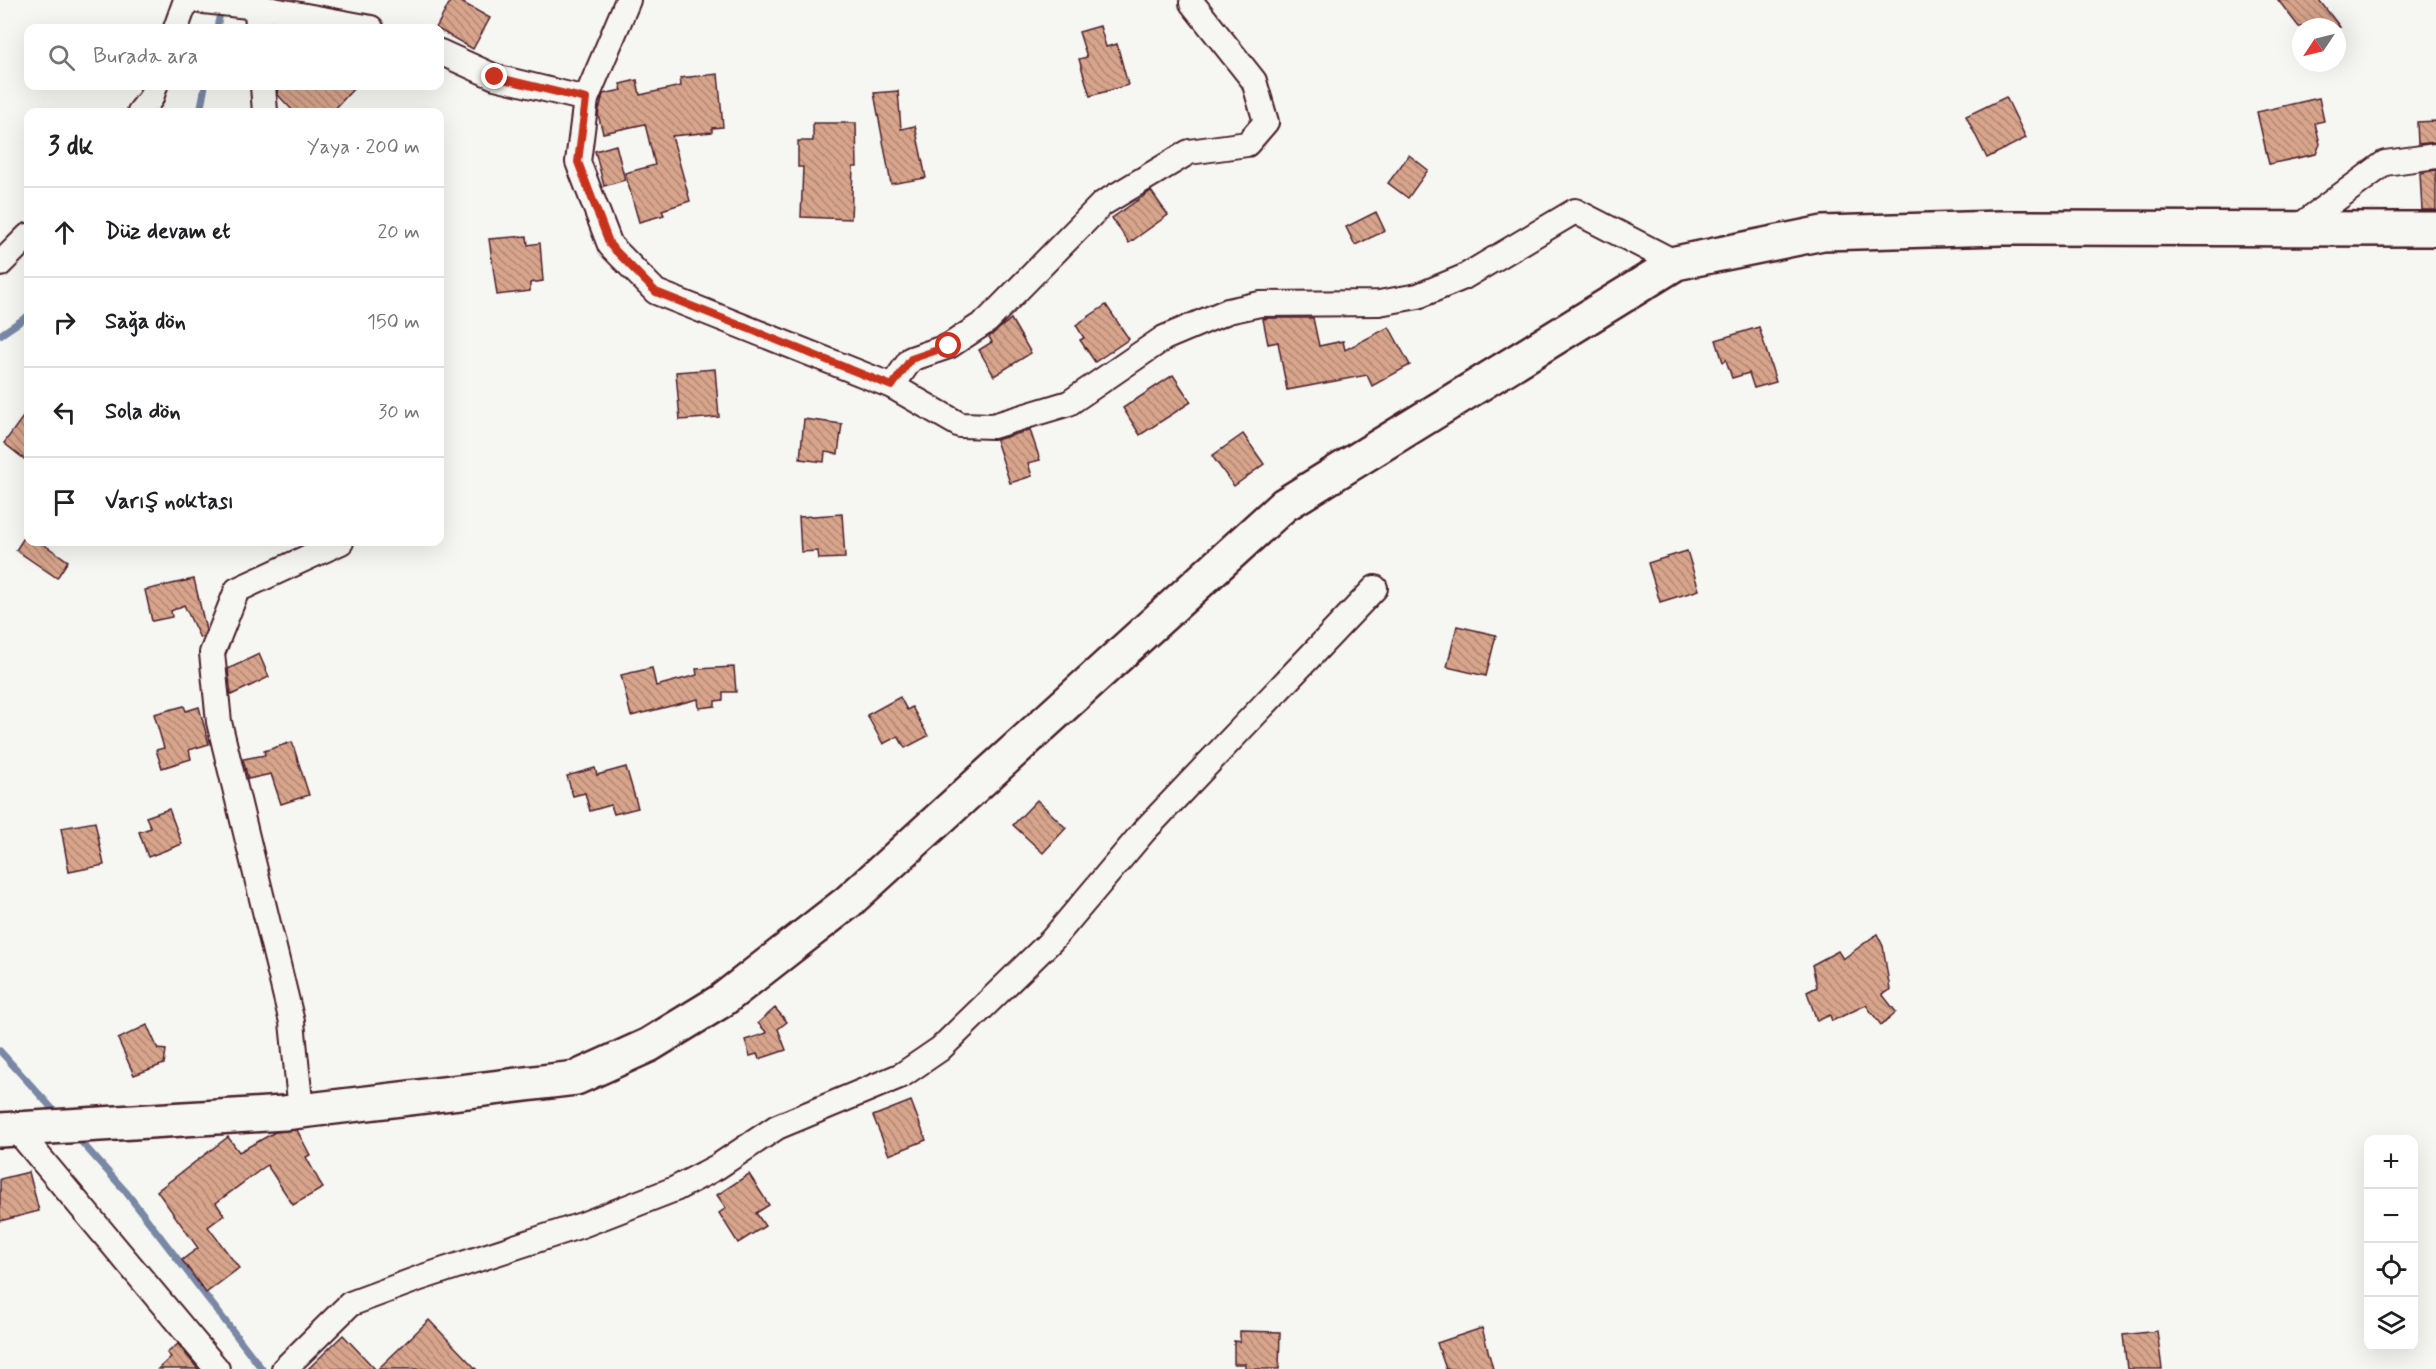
<!DOCTYPE html>
<html lang="tr">
<head>
<meta charset="utf-8">
<style>
  :root { --surface:#fff; --page:#f2f2f2; --text:#202124; --muted:#757577; --line:#e0e0e0 }
  body { margin:0; font-family:Mynerve,sans-serif; background:var(--page); color:var(--text) }
  .controls { position:absolute; right:18px; bottom:18px; display:grid; overflow:hidden; border-radius:12px; box-shadow:0 6px 24px #0002 }
  .controls button { width:54px; height:54px; display:grid; place-items:center; padding:0; border:0; border-bottom:2px solid var(--line); background:var(--surface); color:var(--text); font:30px sans-serif }
  .compass { position:absolute; left:2292px; top:18px; width:54px; height:54px; border-radius:50%; background:var(--surface); box-shadow:0 6px 24px #0002; rotate:235deg }
  .stop { position:absolute; width:18px; height:18px; margin:-14px; border:4px solid #c8321e; border-radius:50%; background:#fff }
  .stop.end { background:#c8321e; border-color:#fff; box-shadow:0 2px 6px #0008 }
  .list { margin:0; padding:0; list-style:none }
  h2 { display:flex; justify-content:space-between; align-items:center; height:78px; margin:0; padding:0 24px; font-size:26px }
  h2 small { font-size:20px; font-weight:400; color:var(--muted) }
  .list li { display:grid; grid-template-columns:39px 1fr auto; gap:18px; align-items:center; box-sizing:border-box; height:90px; padding:0 24px; border-top:2px solid var(--line) }
  .list b { display:block; font-size:22px; white-space:nowrap }
  .list em { font-size:20px; font-style:normal; color:var(--muted) }
  .icon { flex:none; width:33px; height:33px; fill:none; stroke:currentColor; stroke-width:2; stroke-linecap:round; stroke-linejoin:round }
  .map { position:relative; flex:none; width:2436px; height:1369px; overflow:hidden }
  .search { position:absolute; background:var(--surface); box-shadow:0 6px 24px #0002; left:24px; top:24px; width:420px; height:66px; display:flex; align-items:center; gap:15px; box-sizing:border-box; padding:0 21px; border-radius:12px; color:var(--muted); font-size:22px }
  .panel { position:absolute; background:var(--surface); box-shadow:0 6px 24px #0002; left:24px; top:108px; width:420px; height:438px; border-radius:12px }
  .map>svg:first-child { display:block }
  .lines { fill:none; stroke-linecap:round; stroke-linejoin:round }
  .stream { stroke:#7888a5; stroke-width:7 }
  .building { fill:url(#building-back-hatch); stroke:#4a1f2b; stroke-width:1.5 }
  .street-casing { stroke:#4a1f2b; stroke-width:28 }
  .secondary-casing { stroke:#4a1f2b; stroke-width:38 }
  .street { stroke:#f6f6f2; stroke-width:24 }
  .secondary { stroke:#f6f6f2; stroke-width:33 }
  .route { stroke:#c8321e; stroke-width:8 }
</style>
</head>
<body>
<div class="map">
<svg width="2436" height="1369" viewBox="0 0 2436 1369">
  <defs>
    <pattern id="building-back-hatch" width="6" height="6" patternUnits="userSpaceOnUse" patternTransform="scale(1.5)"><rect width="6" height="6" fill="#d8a58c"/><path d="M-1 5l2 2M0 0l6 6M5-1l2 2" fill="none" stroke="#b18673"/></pattern>
  </defs>
  <rect width="100%" height="100%" fill="#f6f6f2"/>
  <filter id="ink" filterUnits="userSpaceOnUse"><feTurbulence type="fractalNoise" baseFrequency=".0167" numOctaves="2"/><feDisplacementMap in="SourceGraphic" scale="12" xChannelSelector="R" yChannelSelector="G"/><feConvolveMatrix kernelMatrix="1 2 1 2 8 2 1 2 1" color-interpolation-filters="sRGB"/></filter>
  <g filter="url(#ink)">
    <g class="lines">
      <g class="stream">
        <path d="M217 28 221 8"/>
        <path d="M200 112 205 86"/>
        <path d="M0 335 28 316"/>
        <path d="M0 1051 59 1116"/>
        <path d="M76 1136 126 1192 262 1369"/>
      </g>
    </g>
    <g class="building">
      <path d="M451 0H458L490 18 473 49 436 28Z"/>
      <path d="M2278 0H2319L2340 27H2299Z"/>
      <path d="M1100 26 1106 47 1117 44 1128 85 1090 96 1079 59 1087 57 1079 32Z"/>
      <path d="M718 74 723 127 712 128V132L672 136 690 201 662 210 664 215 639 222 625 173 655 165 645 124 603 133 598 114 603 94 622 90 620 84 637 80 640 95 681 86 680 78Z"/>
      <path d="M277 86H356L332 112H294L278 95Z"/>
      <path d="M898 91 901 129 915 126 926 178 891 184 874 93Z"/>
      <path d="M2006 97 2026 138 1987 158 1966 116Z"/>
      <path d="M2319 98 2324 121 2315 123 2320 144 2316 154 2269 164 2257 112Z"/>
      <path d="M2436 121V142L2418 144 2417 122Z"/>
      <path d="M813 123H856L857 167H853L851 219 801 217 803 167H798V141H813Z"/>
      <path d="M616 145 625 180 604 186 595 151Z"/>
      <path d="M1409 155 1428 170 1408 198 1388 183Z"/>
      <path d="M2436 170V210H2422L2420 173Z"/>
      <path d="M1151 191 1168 215 1129 243 1112 218Z"/>
      <path d="M1376 212 1385 231 1355 245 1346 227Z"/>
      <path d="M527 236 528 245 540 243 543 281 530 283V291L497 295 489 239Z"/>
      <path d="M1106 305 1129 339 1095 362 1080 340 1084 338 1076 325Z"/>
      <path d="M1270 318H1313L1319 346 1343 341 1345 350 1389 327 1410 365 1372 386 1367 375 1287 390 1278 342 1268 344 1263 319Z"/>
      <path d="M1011 319 1031 353 994 376 979 350 992 342 989 337Z"/>
      <path d="M1759 327 1776 382 1754 388 1749 373 1732 378 1726 360 1723 362 1716 340Z"/>
      <path d="M715 369 719 417 680 420 676 372Z"/>
      <path d="M1173 375 1191 402 1140 435 1123 408Z"/>
      <path d="M28 410V462L4 443Z"/>
      <path d="M804 419 842 424 838 454 825 452 824 462 800 459Z"/>
      <path d="M1030 430 1040 460 1028 463 1032 476 1010 483 996 440Z"/>
      <path d="M1243 434 1264 464 1234 486 1212 456Z"/>
      <path d="M842 514 845 558 819 559 818 551 801 552 799 517Z"/>
      <path d="M27 533 28 542H40L68 561 57 578 16 550Z"/>
      <path d="M1687 551 1699 590 1660 602 1648 563Z"/>
      <path d="M194 579 206 630 203 637 200 638 184 605 171 611 172 617 152 621 145 590Z"/>
      <path d="M1457 626 1496 635 1486 676 1447 667Z"/>
      <path d="M259 654 269 677 231 695 228 669Z"/>
      <path d="M734 667 736 692H723V700L715 701V706L699 708 698 699 631 716 621 675 652 668 656 686 697 675 696 669Z"/>
      <path d="M900 697 907 710 912 707 928 736 905 748 898 736 883 744 867 715Z"/>
      <path d="M184 706 186 711 199 707 209 744 189 750 191 759 162 768 156 750 164 748 154 714Z"/>
      <path d="M292 742 309 795 281 804 271 774 248 779 243 759 265 755 264 751Z"/>
      <path d="M626 767 638 808 614 814 611 805 590 811 585 793 573 796 567 776 595 768 597 775Z"/>
      <path d="M1037 800 1066 828 1043 853 1013 825Z"/>
      <path d="M169 809 182 844 148 857 139 832 151 828 146 817Z"/>
      <path d="M95 822 104 865 69 872 61 828Z"/>
      <path d="M1877 934 1883 946 1890 990 1882 994 1896 1012 1881 1025 1866 1005 1832 1021 1830 1015 1817 1021 1807 992 1817 987 1812 965 1838 951 1843 959Z"/>
      <path d="M775 1008 787 1022 778 1029 786 1050 759 1059 757 1054 750 1056 745 1040 767 1033 758 1023Z"/>
      <path d="M147 1025 158 1049 166 1050 164 1064 134 1075 118 1039Z"/>
      <path d="M911 1101 926 1140 889 1155 873 1116Z"/>
      <path d="M297 1130 310 1155 306 1157 323 1188 293 1205 267 1165 216 1203 224 1215 208 1227 239 1268 206 1293 182 1260 198 1248 157 1191 228 1137 239 1152 275 1132Z"/>
      <path d="M29 1172 39 1211 0 1221V1179Z"/>
      <path d="M749 1174 769 1205 756 1213 765 1226 738 1243 719 1213 726 1208 717 1195Z"/>
      <path d="M429 1320 476 1369H378Z"/>
      <path d="M1482 1328 1493 1369H1446L1437 1343Z"/>
      <path d="M1240 1331 1280 1332 1279 1369H1245V1364H1234V1341L1240 1342Z"/>
      <path d="M2157 1331 2162 1369H2127L2123 1335Z"/>
      <path d="M343 1335 375 1369H308Z"/>
      <path d="M178 1344 198 1369H158L171 1357 167 1353Z"/>
    </g>
    <g class="lines">
      <g class="street-casing">
        <g id="street">
          <path d="M195 0 257 7 371 28"/>
          <path d="M628 0 586 99 578 162 610 245 656 292 892 386 960 425 993 426 1069 403 1164 338 1228 311 1260 304 1379 303 1418 296 1464 277 1575 211 1676 263"/>
          <path d="M257 7 258 28"/>
          <path d="M176 28 186 0"/>
          <path d="M440 52 495 77 586 99"/>
          <path d="M263 86 265 112"/>
          <path d="M140 112 151 98 155 86"/>
          <path d="M2297 228 2385 163 2436 156"/>
          <path d="M0 264 28 236"/>
          <path d="M892 386 911 359 949 346 987 321 1102 204 1189 152 1247 144 1266 122 1254 81 1192 3"/>
          <path d="M301 1111 292 1022 219 722 212 653 237 590 341 542"/>
          <path d="M16 1129 217 1369"/>
          <path d="M284 1369 350 1304 420 1278 582 1225 675 1189 717 1167 777 1127 902 1075 940 1049 1052 940 1144 831 1375 588"/>
        </g>
      </g>
      <g class="secondary-casing">
        <path id="secondary" d="M0 1130 284 1113 576 1078 649 1045 721 1001 848 902 1284 505 1676 263 1823 233 2001 228 2436 229"/>
      </g>
      <use href="#street" class="street"/>
      <use href="#secondary" class="secondary"/>
    </g>
  </g>
  <g class="lines" filter="url(#ink)">
    <path class="route" d="M495 77 586 99 578 162 610 245 656 292 892 386 911 359 949 346"/>
  </g>
</svg>
<div class="controls">
<button>+</button>
<button>−</button>
<button><svg class="icon" aria-label="locate" viewBox="0 0 24 24"><circle cx="12" cy="12" r="6"/><path d="M12 2v4M12 18v4M2 12h4M18 12h4"/></svg></button>
<button><svg class="icon" aria-label="layers" viewBox="0 0 24 24"><path d="M12 4l9 5-9 5-9-5zM3 14l9 5 9-5"/></svg></button>
</div>
<svg class="compass" viewBox="-18 -18 36 36"><path d="M0-13l5 13h-10z" fill="#e53935"/><path d="M0 13l5-13h-10z" fill="#757577"/></svg>
<div class="stop" style="left:949px;top:346px"></div>
<div class="stop end" style="left:495px;top:77px"></div>
<div class="search"><svg class="icon" aria-label="search" viewBox="0 0 24 24"><circle cx="10" cy="10" r="6"/><path d="M15 15l6 6"/></svg>Burada ara</div>
<section class="panel">
<h2>3 dk<small>Yaya · 200 m</small></h2>
<ul class="list">
<li><svg class="icon" aria-label="ahead" viewBox="0 0 24 24"><path d="M12 20V5M6 11l6-6 6 6"/></svg><div><b>Düz devam et</b></div><em>20 m</em></li>
<li><svg class="icon" aria-label="right" viewBox="0 0 24 24"><path d="M7 20v-9h11M14 6l5 5-5 5"/></svg><div><b>Sağa dön</b></div><em>150 m</em></li>
<li><svg class="icon" aria-label="left" viewBox="0 0 24 24"><path d="M17 20v-9H6M10 6l-5 5 5 5"/></svg><div><b>Sola dön</b></div><em>30 m</em></li>
<li><svg class="icon" aria-label="arrive" viewBox="0 0 24 24"><path d="M6 21V4h12l-3 4 3 4H6"/></svg><div><b>Varış noktası</b></div></li>
</ul>
</section>
</div>
</body>
</html>
